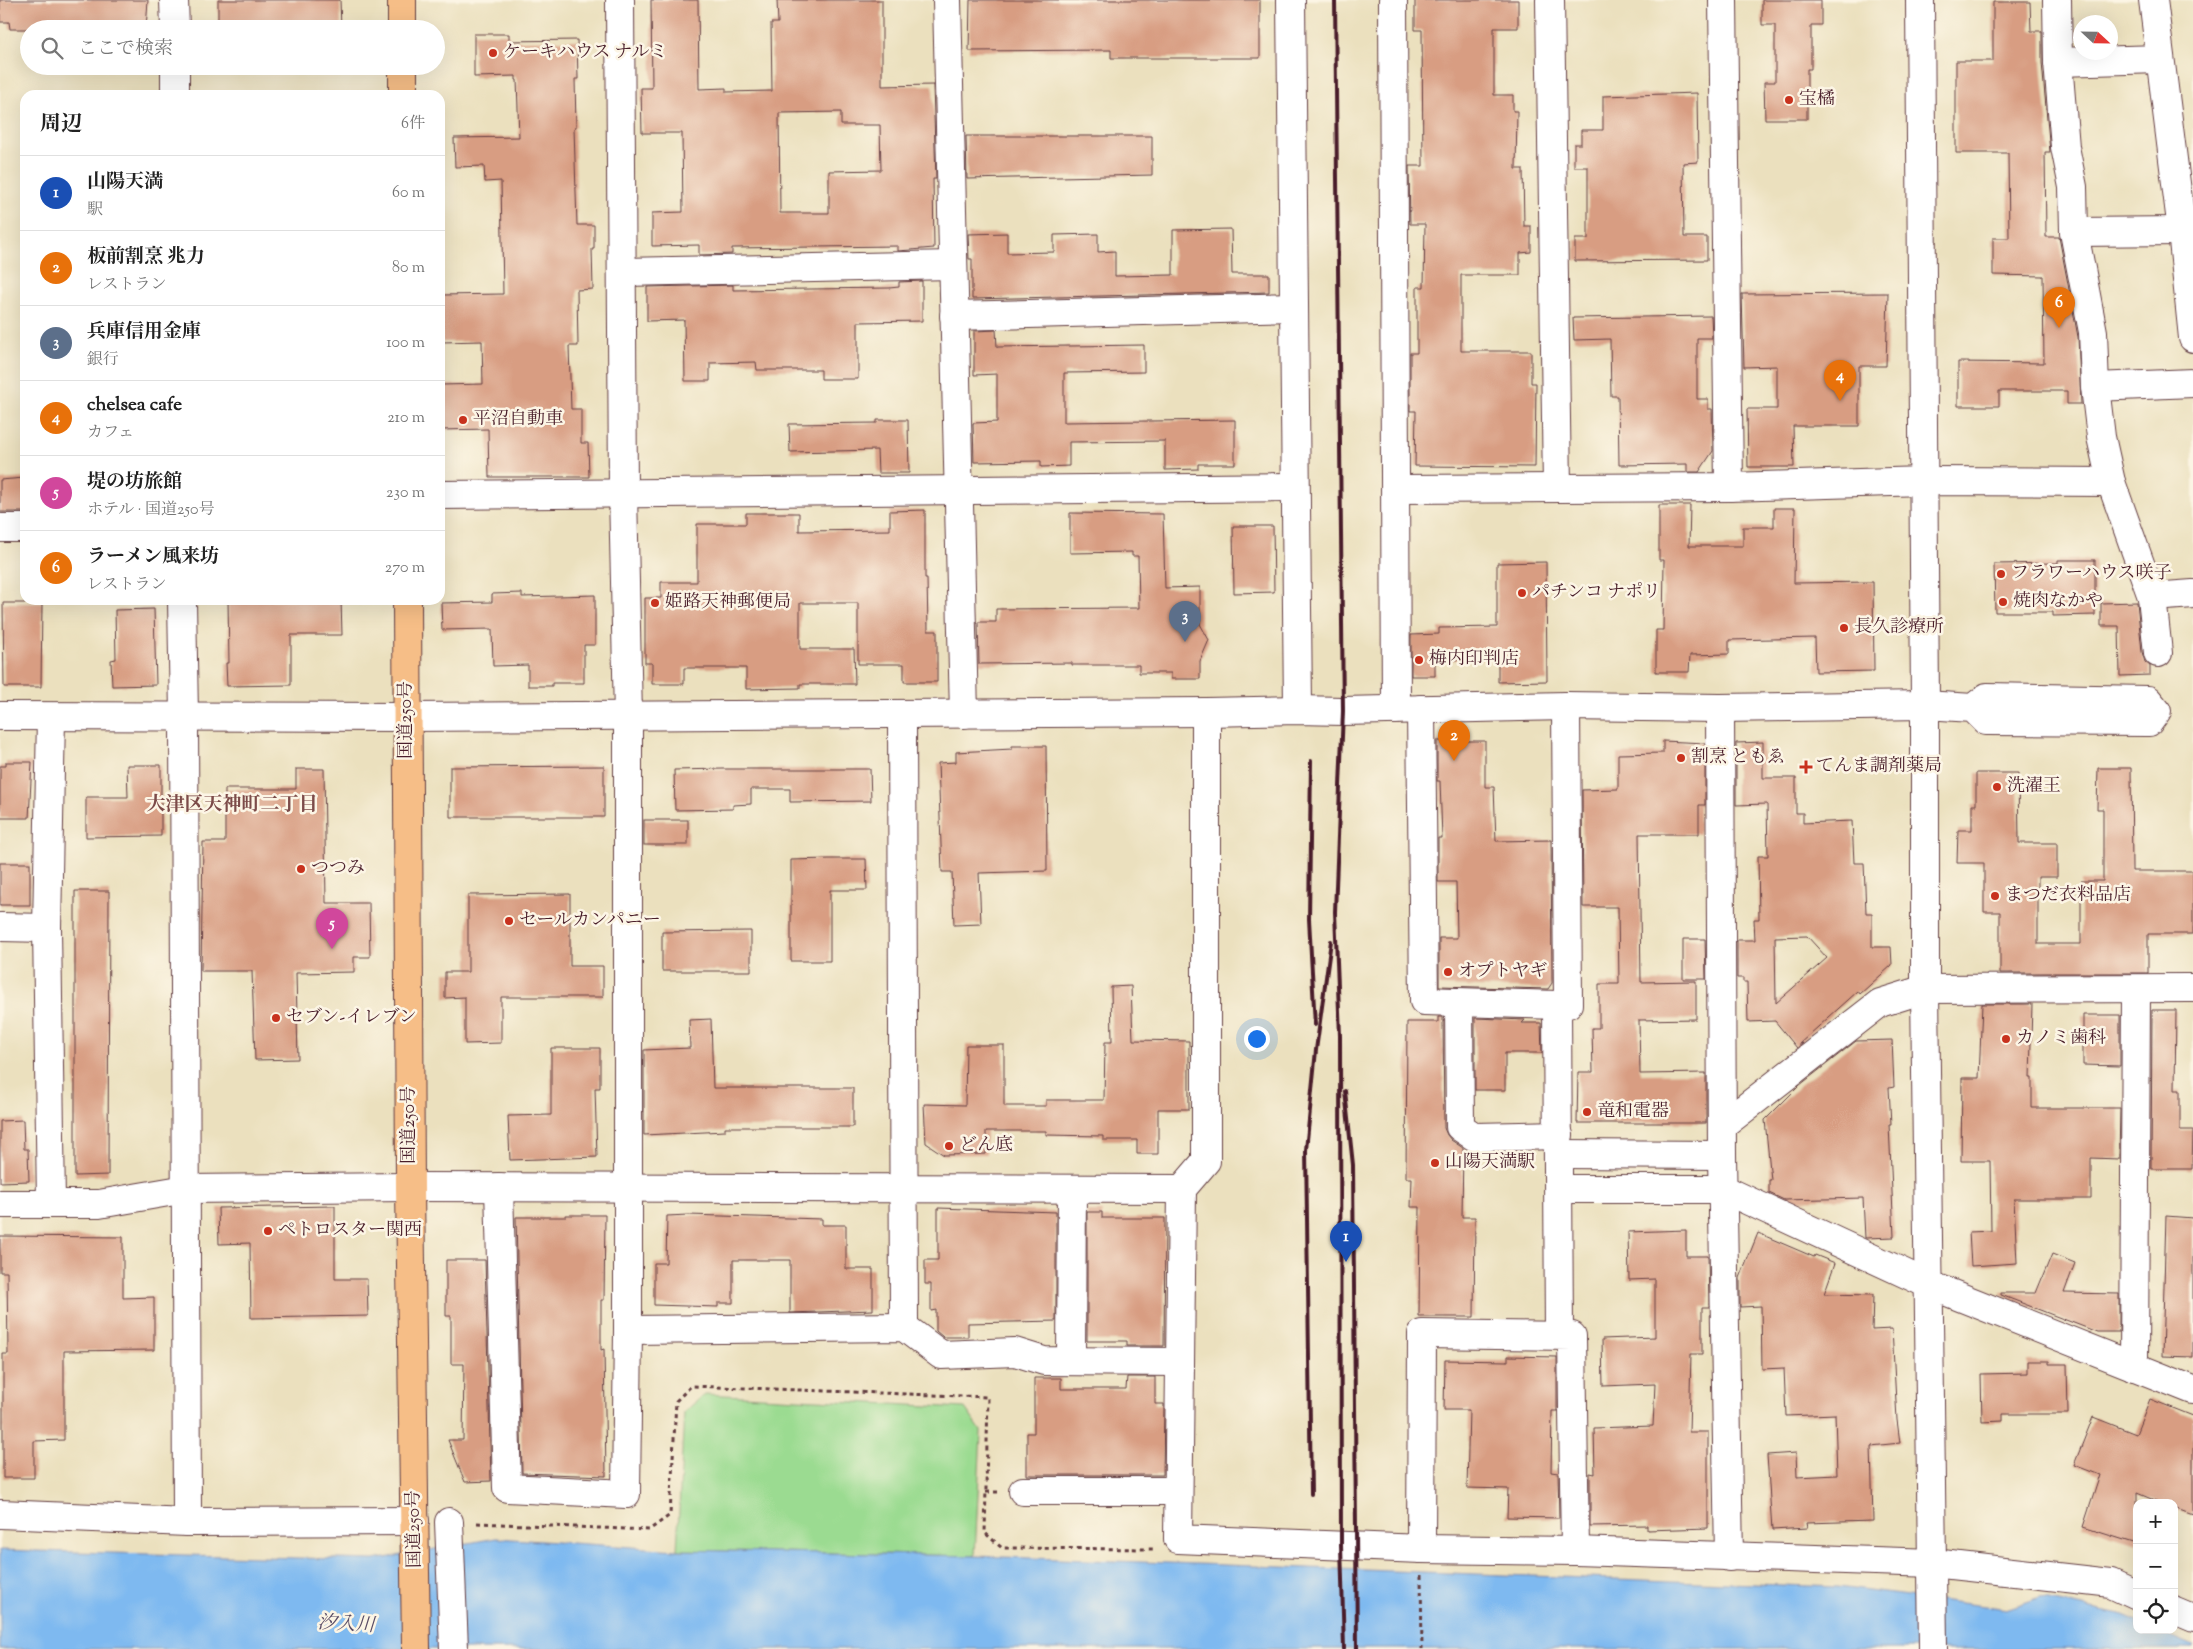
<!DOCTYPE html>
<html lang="ja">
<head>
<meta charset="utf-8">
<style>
  :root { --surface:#fff; --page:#f6f6f6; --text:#222; --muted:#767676; --line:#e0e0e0; --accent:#1a73e8 }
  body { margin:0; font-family:"Sorts Mill Goudy","Noto Serif JP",serif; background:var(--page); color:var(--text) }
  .controls { position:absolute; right:15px; bottom:15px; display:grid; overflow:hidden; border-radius:10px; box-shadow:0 5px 20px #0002 }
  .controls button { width:45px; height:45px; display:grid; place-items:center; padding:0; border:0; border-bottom:1px solid var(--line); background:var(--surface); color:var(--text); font:25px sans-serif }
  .compass { position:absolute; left:2073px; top:15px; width:45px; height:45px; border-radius:50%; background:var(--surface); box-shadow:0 5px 20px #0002; rotate:112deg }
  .you { position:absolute; left:1256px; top:1038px; width:18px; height:18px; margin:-12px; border:4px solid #fff; border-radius:50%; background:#1a73e8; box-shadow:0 0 0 8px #1a73e833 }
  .badge { display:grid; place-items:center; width:32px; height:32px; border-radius:50%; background:var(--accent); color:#fff; font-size:16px; font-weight:700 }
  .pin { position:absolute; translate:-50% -41px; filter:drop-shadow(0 1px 2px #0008) }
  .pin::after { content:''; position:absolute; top:26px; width:18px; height:15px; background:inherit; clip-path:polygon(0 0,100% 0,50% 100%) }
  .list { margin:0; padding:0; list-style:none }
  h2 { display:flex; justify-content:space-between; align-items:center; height:65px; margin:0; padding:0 20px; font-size:21px }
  h2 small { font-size:16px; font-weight:400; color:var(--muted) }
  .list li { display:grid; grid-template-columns:32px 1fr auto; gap:15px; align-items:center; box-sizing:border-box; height:75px; padding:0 20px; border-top:1px solid var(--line) }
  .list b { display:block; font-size:19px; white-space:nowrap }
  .list p { margin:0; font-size:16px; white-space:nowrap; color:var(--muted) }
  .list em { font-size:16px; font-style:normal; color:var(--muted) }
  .icon { flex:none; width:28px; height:28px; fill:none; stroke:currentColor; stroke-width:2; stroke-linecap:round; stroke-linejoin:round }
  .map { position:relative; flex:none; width:2193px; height:1649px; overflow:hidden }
  .search { position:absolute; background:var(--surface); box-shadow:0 5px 20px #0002; left:20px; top:20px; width:425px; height:55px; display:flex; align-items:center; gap:12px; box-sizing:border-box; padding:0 18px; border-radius:28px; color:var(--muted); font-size:19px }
  .panel { position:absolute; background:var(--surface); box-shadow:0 5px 20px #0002; left:20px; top:90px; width:425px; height:515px; border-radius:15px }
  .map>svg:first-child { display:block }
  .green { fill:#9bdb91; stroke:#727d5e }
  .water { fill:#7eb9f0; stroke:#646c8e }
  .building { fill:#d89d82; fill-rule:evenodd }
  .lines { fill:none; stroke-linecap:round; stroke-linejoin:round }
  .minor-casing { stroke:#623c41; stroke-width:30 }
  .highway-casing { stroke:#623c41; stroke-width:30 }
  .path { stroke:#623c41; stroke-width:3; stroke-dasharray:4 4; stroke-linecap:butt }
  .minor { stroke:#fff; stroke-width:28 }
  .highway { stroke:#f6be87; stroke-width:28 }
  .rail { stroke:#4a1f2b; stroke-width:4 }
  .poi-dot { fill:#c8321e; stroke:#fcf5e5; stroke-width:2 }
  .labels { text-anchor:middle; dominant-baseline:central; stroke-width:5; stroke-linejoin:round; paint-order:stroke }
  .poi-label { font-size:18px; fill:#4a1f2b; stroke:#fcf5e5; text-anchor:start }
  .street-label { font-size:18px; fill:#4a1f2b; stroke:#fcf5e5 }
  .neighbourhood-label { font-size:19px; font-weight:bold; fill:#7c4b49; stroke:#fcf5e5 }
  .water-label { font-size:19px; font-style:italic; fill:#5a4d66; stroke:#fcf5e5 }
</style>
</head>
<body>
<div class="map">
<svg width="2193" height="1649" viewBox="0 0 2193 1649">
  <rect width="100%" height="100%" fill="#fcf5e5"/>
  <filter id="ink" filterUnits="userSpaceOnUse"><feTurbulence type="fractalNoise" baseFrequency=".02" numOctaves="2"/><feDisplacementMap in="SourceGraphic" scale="10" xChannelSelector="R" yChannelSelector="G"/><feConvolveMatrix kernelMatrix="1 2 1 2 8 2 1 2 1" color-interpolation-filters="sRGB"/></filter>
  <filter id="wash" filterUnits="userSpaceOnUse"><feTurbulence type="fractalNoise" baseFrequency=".0096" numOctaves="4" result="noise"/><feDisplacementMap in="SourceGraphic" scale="20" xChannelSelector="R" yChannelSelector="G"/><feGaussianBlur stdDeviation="1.12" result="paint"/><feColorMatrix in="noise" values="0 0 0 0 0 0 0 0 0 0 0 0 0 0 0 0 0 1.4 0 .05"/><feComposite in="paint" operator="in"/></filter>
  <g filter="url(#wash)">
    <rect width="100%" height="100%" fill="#ebe0be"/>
    <path class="green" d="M705 1394 965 1408 981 1431 975 1556 677 1550 684 1412Z"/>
    <path class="water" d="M496 1538 677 1550 975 1556 1838 1587 2008 1609 2040 1598 2120 1615 2137 1622V1630H2156L2193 1646V1649H0V1550L374 1560Z"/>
    <g id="blocks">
      <g class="building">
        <path d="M0 0H148L146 29H10L9 22H0Z"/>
        <path d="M218 0H340L341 28 218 29Z"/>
        <path d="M651 0H698L699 89 726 88V92L772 91 771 23H778L777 0H882V86L933 85 936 179H933L934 248 898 251V246L732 248V254L699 255V245L652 246V213L683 212 682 133H642L641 88H652ZM841 112V125H880L881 170 829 171V213H780L779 113Z"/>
        <path d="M970 0H1260V58H1111V50L969 51Z"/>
        <path d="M1415 0H1518V28H1494V95H1513V111H1517L1516 169H1523L1524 226H1531V252L1520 253V275H1461V351H1531V383H1536L1535 467 1415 466 1416 411H1410V353H1417V287H1424L1425 224H1410L1409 166H1423L1422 30H1415Z"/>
        <path d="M1762 0H1821V25H1811V69H1807V119H1765L1764 82H1775V25H1762Z"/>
        <path d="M1993 2H2030L2031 31H2042V63L2050 152H2045L2046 237H2059L2078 337 2081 404H2067V391H1999V406H1958V362L2044 363 2043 276 1993 275V238H2009L2008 153H1956V61H1993Z"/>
        <path d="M474 34H509V41L577 40 578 79H575L576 127 574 128 577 225H594V249H592L593 289 577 290 578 346H569L571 409H581V443H588L589 477H489L488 429 440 430 441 385 483 384 482 341 442 342V295L503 294 501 181 485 182 484 166 455 167 454 138 519 137 517 80H516V76L474 77Z"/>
        <path d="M1697 93 1698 162 1683 163 1684 237H1707V260L1575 261V239H1588V167H1574V144H1581V130H1603V96Z"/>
        <path d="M966 136H1152V175L967 179Z"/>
        <path d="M1231 229 1232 274H1269V292L972 299V259H969L968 234 1007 233V253L1054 252V235L1098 234V252L1115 251V276L1173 275V230Z"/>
        <path d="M922 281V321L858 322V379H821V370H757L756 362 710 363V381H685L684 320 647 321V287L733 285V290L889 288 899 287V282Z"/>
        <path d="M1888 293 1886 366H1859V426H1793L1794 467H1748L1747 409H1777V366L1744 367 1742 294Z"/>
        <path d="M1711 316 1712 338H1697V399H1708V409H1712L1713 451 1699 472H1687V464L1619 465 1618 396H1611L1610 339 1574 340 1573 318Z"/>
        <path d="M996 330 997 347 1144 345V372L1064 373V422L1235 420V464H1198V469L1165 470V441L1069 442V466L1041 467V461L974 462 973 423 997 422V374L974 375V331Z"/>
        <path d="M877 420H908L909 473H878L877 450 790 452 789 424 877 423Z"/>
        <path d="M25 478V512H0V480Z"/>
        <path d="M1659 505H1690L1689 546H1743V527H1774V508H1795L1794 583 1873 582 1874 671 1816 672 1815 638 1729 640V654L1690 655 1689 672H1656V630H1663L1664 560H1659Z"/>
        <path d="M925 510V578H927L928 631H937V682H904V664H858V603H800V649H854L855 684H800V688L746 689V668H684V684H652V663H645V598H661V582H697V524H746V513H799V531L890 530V511Z"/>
        <path d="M1070 513 1163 514 1165 588 1200 587V624L1209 640 1200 661V679H1171V673H1139V665H1072V663L979 664 978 622H996V609L1139 608 1138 556H1132V552L1070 553Z"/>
        <path d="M1233 526H1273L1274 592 1234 593Z"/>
        <path d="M2058 560H2095V615L2053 616V612H1995L1994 564 2058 563Z"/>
        <path d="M1546 562 1547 681 1498 682V659L1435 660V676H1411V635L1439 634V628L1497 627V563Z"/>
        <path d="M522 593V597L595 595V645H584V683H552V686H528V665L493 666 492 629 442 630 441 603 492 602V594Z"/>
        <path d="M228 600H341L342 635H291V685L227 686 226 663H229Z"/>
        <path d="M2137 602 2142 652 2145 662 2150 666V675L2120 676 2119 626H2101V603Z"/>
        <path d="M3 603H42L41 687H4Z"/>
        <path d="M154 609 156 685 112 686 111 660 116 659 115 610Z"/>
        <path d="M1437 741H1485V787H1494L1496 841 1551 840 1552 983 1548 989 1439 986V938H1457L1456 882H1438V838H1442L1440 781H1437Z"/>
        <path d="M1663 741 1705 743V805H1699V834H1639L1641 982 1696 981V1019L1639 1020 1640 1074 1706 1073V1123H1577L1578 1072H1593L1592 1028H1599V984H1619L1618 907H1583L1582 790 1618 789V754L1663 753Z"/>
        <path d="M1763 742V778H1796V813H1803V823L1852 821 1854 863H1864L1866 913H1872V947H1891L1892 965 1860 994 1858 991 1799 1044 1803 1043 1797 1048 1775 1021 1748 1022 1747 982H1743V978H1737V940H1755L1754 919H1759L1758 856H1768L1767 804 1736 805V743ZM1807 936 1827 958 1776 1003 1775 937Z"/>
        <path d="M1012 746H1046L1047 871 979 873 981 924 954 925 952 872H942L938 763 956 762V752L1012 749Z"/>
        <path d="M6 762H32L29 818H0V766H6Z"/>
        <path d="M127 765H161V836L86 837V797H128Z"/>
        <path d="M604 766V817H450V767Z"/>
        <path d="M2098 768H2131L2132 871H2193V934H2148V973H2000V912H1984V863H1957L1958 830H1972V805H1976V773H2018L2019 843H2057V877H2038V944H2081V881H2103V809H2097Z"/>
        <path d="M296 769H324L326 903H369L370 957H354V972L296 973 298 1059 255 1060 252 971H201L203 842H225V789H296Z"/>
        <path d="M723 769H870L871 801 790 802V789H751V804L733 805V809L675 810 674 770Z"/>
        <rect x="644" y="820" width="44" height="25"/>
        <path d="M829 859H866L867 890H830V961H791V860Z"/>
        <rect x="0" y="863" width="30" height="42"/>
        <path d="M75 891H109L108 1175 75 1176Z"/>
        <path d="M570 894V966H603V997H501V1043L465 1044V997L445 998V972H468V895Z"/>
        <path d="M751 931V971H662V932Z"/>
        <path d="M1683 939H1705L1706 979H1683Z"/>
        <path d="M1131 986 1133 1040 1189 1041V1109H1158V1154H1137V1140H1103V1136L1046 1135V1131H986V1154L944 1155 926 1143 924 1104 965 1105 966 1045H1004V1106H1046V1100H1104L1105 1042H1112L1111 987Z"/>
        <path d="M1982 1004H2032L2030 1078H2032V1108H2120L2119 1159 2091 1158V1199H2014L2017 1263 1971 1266 1969 1232 1991 1231 1990 1161H1961L1962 1078H1979Z"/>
        <path d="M2152 1010H2176L2175 1090H2180V1130H2193L2192 1169H2151Z"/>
        <path d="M2083 1015H2120V1066L2083 1065Z"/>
        <path d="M1438 1017H1443L1444 1128 1447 1135 1451 1140 1463 1148 1462 1217H1475L1474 1317H1419L1420 1207H1411L1412 1178H1406L1407 1022H1438Z"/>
        <path d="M1475 1018 1525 1020 1522 1023H1541L1542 1053H1505V1090H1475Z"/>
        <path d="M711 1019 713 1088H853V1127H725V1131L644 1135V1050L690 1048 689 1020Z"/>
        <path d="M1892 1040 1894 1087 1889 1088 1891 1124H1889L1894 1237 1865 1238 1863 1198 1784 1200 1769 1193V1180H1771L1765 1120 1800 1085 1856 1041Z"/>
        <path d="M551 1048H600V1088H595L597 1157 510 1160 508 1116 551 1115Z"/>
        <path d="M23 1120 24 1149H28L29 1181 0 1182V1121Z"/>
        <path d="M335 1206V1279H367L368 1316 251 1318 250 1243 219 1244 218 1208Z"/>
        <path d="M938 1208 1056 1212V1321L968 1323V1337H943L936 1331V1310L931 1311V1284H925V1260H938Z"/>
        <path d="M1087 1212H1102V1218H1165L1164 1346H1127V1341H1087Z"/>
        <path d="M566 1215H605L604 1300H601V1350L604 1349 606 1476 522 1473 516 1217H566Z"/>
        <path d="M688 1215 822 1219V1225H846V1269H873V1310L790 1313V1260H733V1303H718V1307L654 1305V1263H666L667 1216Z"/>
        <path d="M2166 1216 2193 1218V1357L2162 1356Z"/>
        <path d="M1686 1230V1256H1708L1709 1307H1702V1354H1691L1689 1432H1708V1528L1647 1530V1525L1590 1526V1473L1595 1474 1594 1428 1653 1426 1655 1384 1603 1386 1602 1339 1655 1337V1279L1629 1280 1628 1232Z"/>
        <path d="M1758 1233 1814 1257 1815 1255 1835 1263 1824 1294 1873 1295 1872 1330 1892 1329 1897 1420 1900 1443 1871 1446 1873 1521 1806 1523 1807 1528 1772 1530 1767 1455 1796 1453 1797 1477 1837 1475 1835 1414 1786 1416 1784 1368 1762 1369 1761 1306 1740 1307V1278Z"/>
        <path d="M0 1236 123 1237V1298L154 1297V1350L64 1351V1440L34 1441V1478H3V1354H8L7 1272H0Z"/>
        <path d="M2052 1254 2075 1263 2064 1293 2119 1294V1332H2097L2001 1295V1293H2036Z"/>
        <path d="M446 1260H485L491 1481 465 1482 448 1440H463L464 1364H451V1316H446Z"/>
        <path d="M1508 1356 1557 1357V1411H1552L1551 1472 1558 1473 1559 1518 1507 1517 1508 1489 1467 1488 1469 1410H1444L1445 1360 1508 1361Z"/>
        <path d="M2028 1361H2049V1364H2067L2068 1414H2003V1421L1982 1422 1981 1374 2028 1373Z"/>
        <path d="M1127 1377H1155V1404H1164L1163 1475H1027V1433H1034V1378H1061V1389H1126Z"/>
        <path d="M2150 1399 2193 1416V1515L2174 1508V1503H2161L2137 1493V1544L2083 1527 2100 1475 2074 1465 2093 1417 2136 1434Z"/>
      </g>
    </g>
  </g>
  <g filter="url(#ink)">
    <use href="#blocks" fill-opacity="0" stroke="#623c41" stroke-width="1"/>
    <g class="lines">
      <g class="minor-casing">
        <g id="minor">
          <path d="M174 0 175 29"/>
          <path d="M947 0 964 714"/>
          <path d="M1291 0 1298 710"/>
          <path d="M1393 0 1396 710"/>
          <path d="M1550 0 1557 488"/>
          <path d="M1723 0 1729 487"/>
          <path d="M1920 0 1925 705V989L1933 1649"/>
          <path d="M2057 0 2058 62 2065 147 2073 187 2074 232 2093 332 2095 387 2101 437 2111 482 2152 597 2158 653"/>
          <path d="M2153 0 2182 231 2193 338"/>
          <path d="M2058 62 2160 59"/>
          <path d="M175 66V95"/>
          <path d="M2074 232 2182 231"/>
          <path d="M623 272 953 265"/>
          <path d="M954 316 1294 307"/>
          <path d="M2095 387 2193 383"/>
          <path d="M1396 489 1729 487 1923 481 2111 482"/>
          <path d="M440 495 1295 487"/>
          <path d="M0 528H25"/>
          <path d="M2152 597 2193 594"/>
          <path d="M182 600 184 716 187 1522"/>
          <path d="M1720 708 1722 1155 1729 1557"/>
          <path d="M1421 709 1424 1001 1557 1005 1568 1004 1566 706"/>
          <path d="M1206 712V1161L1182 1189 1178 1539 1421 1549 1575 1551 1933 1563 2111 1583 2137 1595"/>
          <path d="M902 714 904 1327"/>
          <path d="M0 716 407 717 1206 712 1298 710 1343 711 1566 706 1720 708 1925 705 1973 708 1987 697 2148 700 2157 711 2149 722 1986 721 1973 708"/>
          <path d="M51 717 47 928 51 1203"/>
          <path d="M0 927 47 928"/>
          <path d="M1459 1003 1460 1127 1475 1137 1559 1135"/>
          <path d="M1557 1005 1559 1335"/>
          <path d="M1722 1126 1880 1003 1925 989 2193 988"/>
          <path d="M1558 1154 1722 1155"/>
          <path d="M499 1187 507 1488 626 1494 628 1330V716L623 493 620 0"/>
          <path d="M1559 1189H1723L1930 1285 2193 1390"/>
          <path d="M0 1204H99L186 1189 410 1187 1182 1189"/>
          <path d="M628 1330 904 1327 941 1355 1015 1352 1044 1361 1179 1362"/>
          <path d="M1071 1361 1072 1189"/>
          <path d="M2134 1367 2136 989"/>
          <path d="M1023 1491H1178"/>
          <path d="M0 1514 187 1522 415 1521"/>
          <path d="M449 1522 454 1649"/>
          <path d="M1421 1549 1422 1334 1572 1336 1575 1551"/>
          <path d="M2174 1610 2193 1618"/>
        </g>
      </g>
      <g class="highway-casing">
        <g id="highway">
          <path d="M402 0V29"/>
          <path d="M403 66V95"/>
          <path d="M407 600 410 1187 416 1649"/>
        </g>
      </g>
      <g class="path">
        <path d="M986 1492H998"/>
        <path d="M477 1523 649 1530 670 1515 676 1401 691 1386 988 1397 985 1533 1002 1548 1153 1549"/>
        <path d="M1421 1575 1422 1649"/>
      </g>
      <use href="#minor" class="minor"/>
      <use href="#highway" class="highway"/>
      <g class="rail">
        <path d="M1335 0 1343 711 1335 912 1340 1036 1341 1545 1344 1649"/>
        <path d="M1311 761 1309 919 1315 1025"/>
        <path d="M1345 1091 1353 1165 1357 1649"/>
        <path d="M1311 1494 1306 1150 1316 1050 1331 941"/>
      </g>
    </g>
  </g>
  <g class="poi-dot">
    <circle cx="493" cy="53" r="5"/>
    <circle cx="1789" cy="100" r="5"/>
    <circle cx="463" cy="420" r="5"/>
    <circle cx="2001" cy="574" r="5"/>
    <circle cx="1522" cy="593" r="5"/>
    <circle cx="2003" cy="602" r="5"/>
    <circle cx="655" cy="603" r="5"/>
    <circle cx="1844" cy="628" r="5"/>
    <circle cx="1419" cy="660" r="5"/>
    <circle cx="1681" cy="758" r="5"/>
    <path d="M1803.5 759.5h5v5h5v5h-5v5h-5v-5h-5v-5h5z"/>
    <circle cx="1997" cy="787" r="5"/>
    <circle cx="301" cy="869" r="5"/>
    <circle cx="1995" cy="896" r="5"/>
    <circle cx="509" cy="921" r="5"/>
    <circle cx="1448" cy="972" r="5"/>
    <circle cx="276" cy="1018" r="5"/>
    <circle cx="2006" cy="1039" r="5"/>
    <circle cx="1587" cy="1112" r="5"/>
    <circle cx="949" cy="1146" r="5"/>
    <circle cx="1435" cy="1163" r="5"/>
    <circle cx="268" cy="1231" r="5"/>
  </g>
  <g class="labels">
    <g class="poi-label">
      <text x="503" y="53">ケーキハウス ナルミ</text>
      <text x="1799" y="100">宝橘</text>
      <text x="473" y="420">平沼自動車</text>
      <text x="2011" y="574">フラワーハウス咲子</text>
      <text x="1532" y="593">パチンコ ナポリ</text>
      <text x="2013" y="602">焼肉なかや</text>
      <text x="665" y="603">姫路天神郵便局</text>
      <text x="1854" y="628">長久診療所</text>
      <text x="1429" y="660">梅内印判店</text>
      <text x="1691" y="758">割烹 ともゑ</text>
      <text x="1816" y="767">てんま調剤薬局</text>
      <text x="2007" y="787">洗濯王</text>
      <text x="311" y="869">つつみ</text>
      <text x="2005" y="896">まつだ衣料品店</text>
      <text x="519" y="921">セールカンパニー</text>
      <text x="1458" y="972">オプトヤギ</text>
      <text x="286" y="1018">セブン-イレブン</text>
      <text x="2016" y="1039">カノミ歯科</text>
      <text x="1597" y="1112">竜和電器</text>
      <text x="959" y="1146">どん底</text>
      <text x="1445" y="1163">山陽天満駅</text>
      <text x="278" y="1231">ペトロスター関西</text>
    </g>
    <g class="street-label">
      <text transform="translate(407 720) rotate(-90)">国道250号</text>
      <text transform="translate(410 1125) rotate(-90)">国道250号</text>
      <text transform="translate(415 1529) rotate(-91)">国道250号</text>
    </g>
    <g class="neighbourhood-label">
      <text x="232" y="805">大津区天神町二丁目</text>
    </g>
    <g class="water-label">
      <text transform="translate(346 1625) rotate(3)">汐入川</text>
    </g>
  </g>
</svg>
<div class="controls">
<button>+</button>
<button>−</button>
<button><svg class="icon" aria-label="locate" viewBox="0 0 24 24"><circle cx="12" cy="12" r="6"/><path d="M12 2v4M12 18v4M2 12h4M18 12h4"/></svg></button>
</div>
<svg class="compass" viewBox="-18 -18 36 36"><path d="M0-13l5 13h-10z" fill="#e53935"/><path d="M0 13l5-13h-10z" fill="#767676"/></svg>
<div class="you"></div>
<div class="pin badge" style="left:1346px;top:1262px;background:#1a4fb4">1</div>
<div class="pin badge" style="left:1454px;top:761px;background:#e8710a">2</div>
<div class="pin badge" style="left:1185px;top:642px;background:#5c6f8a">3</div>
<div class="pin badge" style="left:1840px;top:401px;background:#e8710a">4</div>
<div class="pin badge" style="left:332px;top:949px;background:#d1479c">5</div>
<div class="pin badge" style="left:2059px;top:328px;background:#e8710a">6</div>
<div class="search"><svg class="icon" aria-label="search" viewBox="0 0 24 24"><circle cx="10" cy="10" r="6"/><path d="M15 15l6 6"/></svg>ここで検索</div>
<section class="panel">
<h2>周辺<small>6件</small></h2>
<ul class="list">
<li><span class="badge" style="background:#1a4fb4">1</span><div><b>山陽天満</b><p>駅</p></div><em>60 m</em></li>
<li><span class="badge" style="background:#e8710a">2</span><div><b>板前割烹 兆力</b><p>レストラン</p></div><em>80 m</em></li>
<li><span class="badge" style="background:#5c6f8a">3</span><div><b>兵庫信用金庫</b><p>銀行</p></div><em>100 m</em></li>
<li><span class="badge" style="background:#e8710a">4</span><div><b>chelsea cafe</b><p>カフェ</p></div><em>210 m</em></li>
<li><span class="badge" style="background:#d1479c">5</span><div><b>堤の坊旅館</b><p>ホテル · 国道250号</p></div><em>230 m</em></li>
<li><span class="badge" style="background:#e8710a">6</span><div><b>ラーメン風来坊</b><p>レストラン</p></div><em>270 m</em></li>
</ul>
</section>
</div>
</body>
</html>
